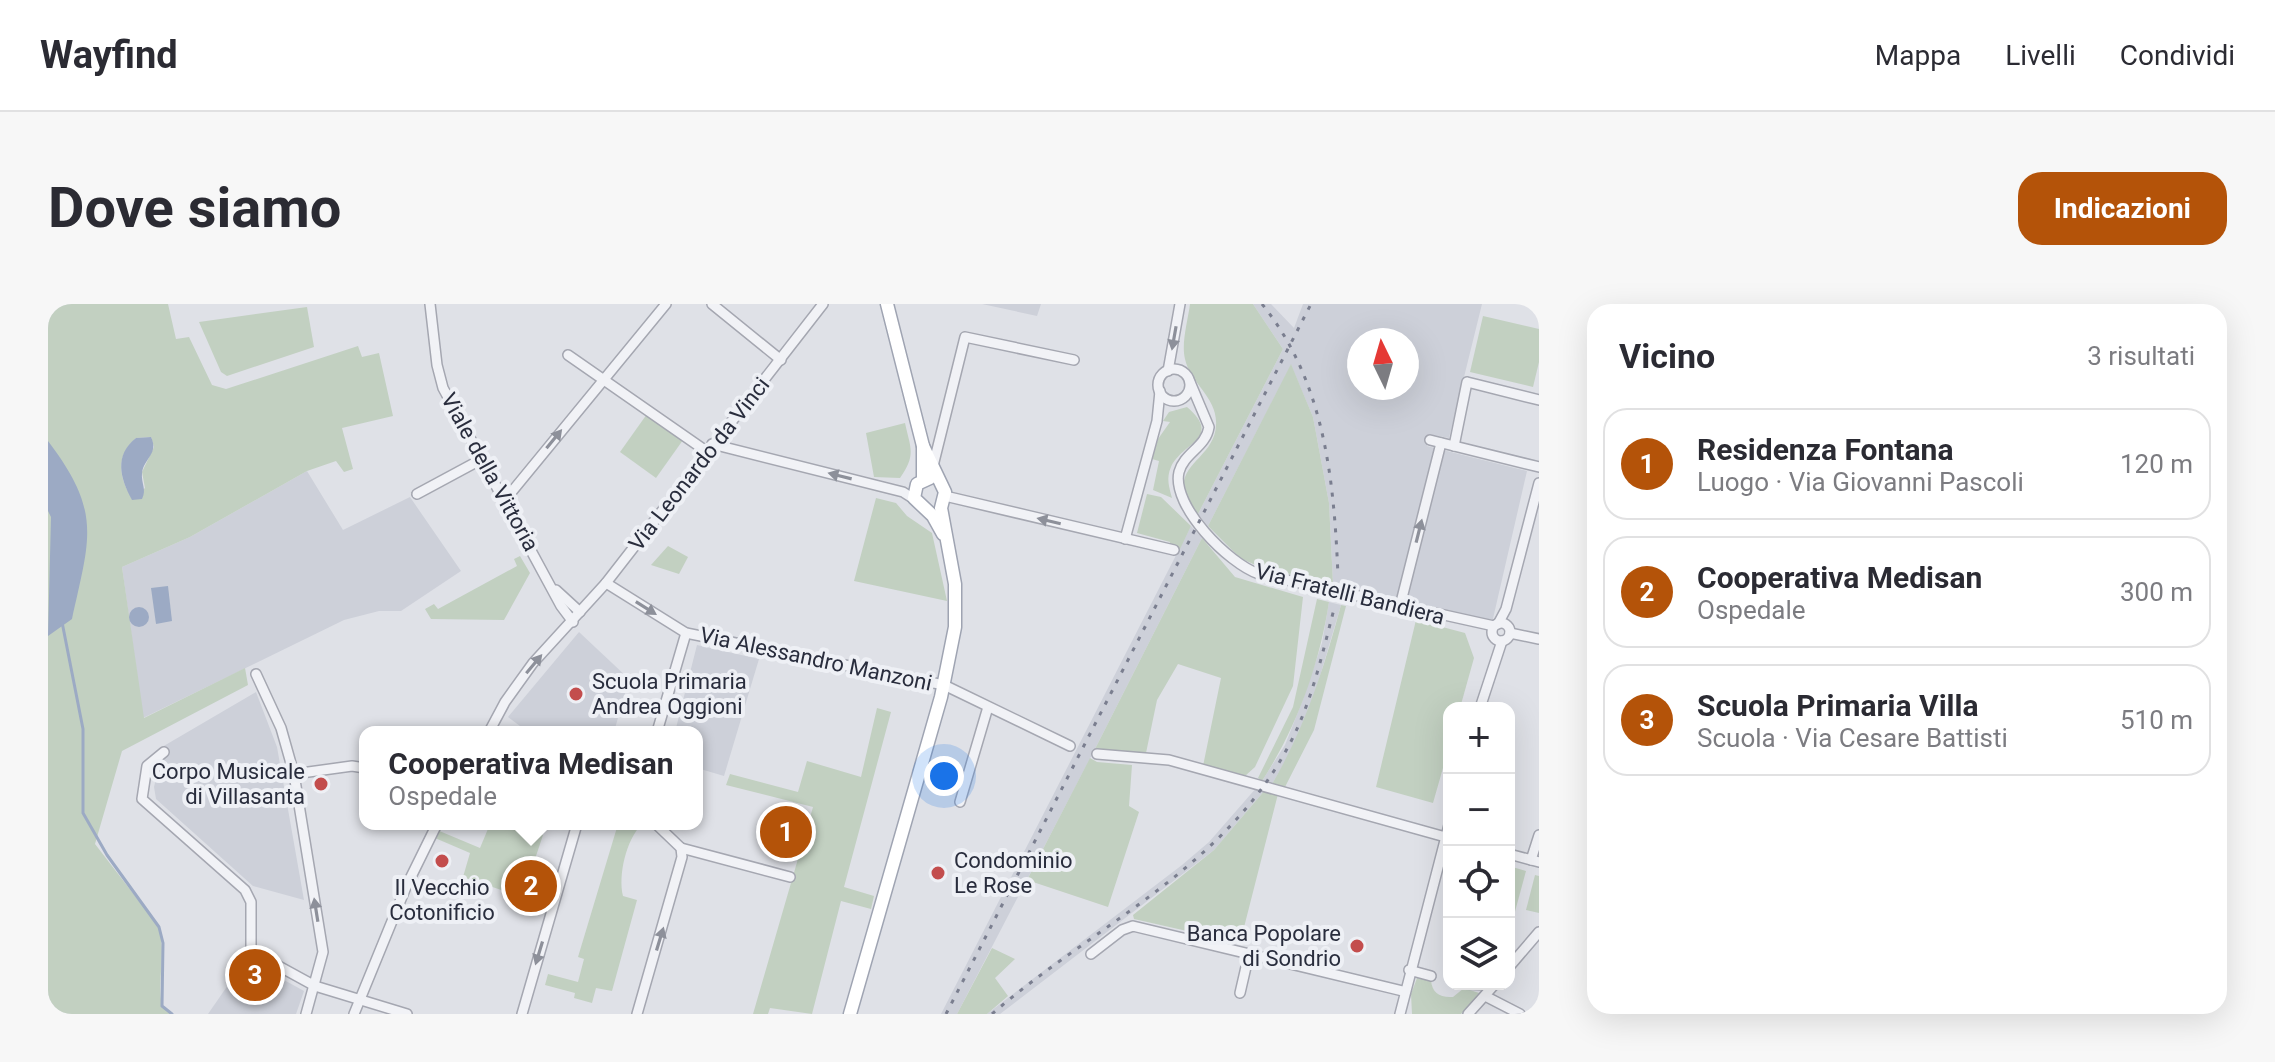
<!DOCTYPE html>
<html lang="it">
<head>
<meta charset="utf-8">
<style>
  :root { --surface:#fff; --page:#f7f7f7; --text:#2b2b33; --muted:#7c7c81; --line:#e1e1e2; --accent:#b45309 }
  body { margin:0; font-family:Roboto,sans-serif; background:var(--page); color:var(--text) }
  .controls { position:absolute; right:24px; bottom:24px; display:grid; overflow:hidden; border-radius:16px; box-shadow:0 8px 32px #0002 }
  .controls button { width:72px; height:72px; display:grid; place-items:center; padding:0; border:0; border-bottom:2px solid var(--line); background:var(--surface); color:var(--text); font:40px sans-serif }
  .compass { position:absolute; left:1299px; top:24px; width:72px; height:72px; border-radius:50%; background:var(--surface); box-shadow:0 8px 32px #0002; rotate:355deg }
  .you { position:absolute; left:896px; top:472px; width:28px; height:28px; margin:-20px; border:6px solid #fff; border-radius:50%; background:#1a73e8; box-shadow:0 0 0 12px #1a73e833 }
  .badge { display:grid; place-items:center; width:52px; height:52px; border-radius:50%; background:var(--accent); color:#fff; font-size:26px; font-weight:700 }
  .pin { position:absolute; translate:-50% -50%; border:4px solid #fff; box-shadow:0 2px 8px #0006 }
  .popup { position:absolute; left:311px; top:422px; width:344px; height:104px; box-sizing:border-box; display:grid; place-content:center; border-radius:16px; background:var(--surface); filter:drop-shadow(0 2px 6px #0005); font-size:26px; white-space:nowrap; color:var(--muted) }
  .popup b { font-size:30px; color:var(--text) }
  .popup::after { content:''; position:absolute; left:50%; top:100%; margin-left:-16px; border:16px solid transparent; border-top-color:var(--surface) }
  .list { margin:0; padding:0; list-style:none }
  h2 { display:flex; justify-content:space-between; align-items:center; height:104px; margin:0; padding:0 32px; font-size:34px }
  h2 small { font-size:26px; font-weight:400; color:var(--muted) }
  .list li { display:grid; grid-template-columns:52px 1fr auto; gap:24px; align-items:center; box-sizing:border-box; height:112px; margin:0 16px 16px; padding:0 16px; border:2px solid var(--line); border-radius:24px }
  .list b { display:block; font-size:30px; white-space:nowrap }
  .list p { margin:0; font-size:26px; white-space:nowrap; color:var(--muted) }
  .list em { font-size:26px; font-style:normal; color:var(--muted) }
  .icon { flex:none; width:44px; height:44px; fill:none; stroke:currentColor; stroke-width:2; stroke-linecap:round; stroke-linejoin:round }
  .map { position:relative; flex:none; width:1491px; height:710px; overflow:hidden; border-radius:24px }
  header { display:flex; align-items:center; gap:48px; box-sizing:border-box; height:112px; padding:0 40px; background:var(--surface); border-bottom:2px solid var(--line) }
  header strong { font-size:38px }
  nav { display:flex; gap:44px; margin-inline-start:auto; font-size:28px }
  .intro { display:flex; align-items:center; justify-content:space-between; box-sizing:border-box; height:192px; padding:0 48px }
  h1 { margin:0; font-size:56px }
  .button { padding:20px 36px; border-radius:24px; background:var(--accent); color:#fff; font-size:28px; font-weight:700 }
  main { display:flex; gap:48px; padding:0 48px }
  aside { flex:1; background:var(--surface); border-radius:24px; box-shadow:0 8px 32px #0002 }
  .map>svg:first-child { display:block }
  .built { fill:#cdd0d9; fill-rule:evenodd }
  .green { fill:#c2d0c1; fill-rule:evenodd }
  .water { fill:#9caac4 }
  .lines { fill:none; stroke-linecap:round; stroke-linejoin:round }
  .stream { stroke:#9caac4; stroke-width:3 }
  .minor-casing { stroke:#a5a7b1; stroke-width:12 }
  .major-casing { stroke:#9fa4b2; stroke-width:15 }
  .minor { stroke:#f1f2f6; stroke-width:9 }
  .major { stroke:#fff; stroke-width:12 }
  .rail { stroke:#7a7e8f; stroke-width:3; stroke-dasharray:4 8; stroke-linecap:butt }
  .oneway { fill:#8d909a }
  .poi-dot { fill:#c34d4d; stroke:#eef0f5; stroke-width:3 }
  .labels { text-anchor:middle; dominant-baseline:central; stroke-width:8; stroke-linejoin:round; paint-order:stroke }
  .street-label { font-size:22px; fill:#292d3d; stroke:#eef0f5 }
  .poi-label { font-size:22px; fill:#292d3d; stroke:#eef0f5; text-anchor:start }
</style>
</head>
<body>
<header>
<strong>Wayfind</strong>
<nav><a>Mappa</a><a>Livelli</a><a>Condividi</a></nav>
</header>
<div class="intro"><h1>Dove siamo</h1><a class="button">Indicazioni</a></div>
<main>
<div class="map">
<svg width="1491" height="710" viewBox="0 0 1491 710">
  <rect width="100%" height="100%" fill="#dfe1e7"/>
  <g class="built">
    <path d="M934 0H993L989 12Z"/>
    <path d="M1205 0H1223L1246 24 1255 0H1434L1401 134 1381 130 1379 142 1479 167 1444 319 1285 280 1281 199 1265 113 1243 61 1160 222 1150 210 1235 45ZM1311 36H1359V84H1311Z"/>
    <path d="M259 167 295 226 362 193 413 267 353 307H331L296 316 95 414 74 263 142 233Z"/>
    <path d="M1143 222 1154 234 1047 445 909 710H893Z"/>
    <path d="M1281 298 1293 301 1264 399 1245 444 1224 480 1214 477 1237 441 1254 398 1274 339Z"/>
    <path d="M531 328 581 375 566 428H480L460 413Z"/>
    <path d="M649 341 711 355 676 472 649 464V428H627Z"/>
    <path d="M208 388 229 443 256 596 205 582 108 495 106 483 113 454 118 451 114 443Z"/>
    <path d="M1209 483 1217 486 1166 546 952 710H939L1134 561 1161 538Z"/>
    <path d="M198 655 256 687 248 710H160Z"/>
  </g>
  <g class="green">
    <path d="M0 0H120L128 35 141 33 164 81 178 85 310 42 314 53 331 49 345 112 294 124 305 165 296 168 288 157 259 167 142 233 74 263 96 414 197 364 200 381 74 447 47 540 111 623C118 650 109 676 114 702L124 710H0ZM103 133 106 143 94 168 97 184 84 195C71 173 67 152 88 134Z"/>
    <path d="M1142 0H1205L1235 45 1150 210C1110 163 1167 159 1168 121 1170 94 1142 79 1137 55 1133 39 1140 16 1142 0Z"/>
    <path d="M259 3 266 43 179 72 173 68 151 18Z"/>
    <path d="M1435 12 1491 25V58L1485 83 1422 68Z"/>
    <path d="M1243 60 1265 113 1281 199 1285 280 1216 265 1192 254 1160 222Z"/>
    <path d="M1139 103C1175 134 1135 138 1123 163 1118 174 1121 183 1124 194L1105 186 1111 157 1104 155 1110 135 1122 118 1115 117 1121 108Z"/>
    <path d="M599 110 635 136 608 174 572 148Z"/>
    <path d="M857 119C863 146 868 151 852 174L826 173 818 129Z"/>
    <path d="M1099 190 1113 193 1143 222 1132 245 1121 243 1122 238 1089 229Z"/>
    <path d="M828 194 848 199 859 212 884 229 899 297 806 277Z"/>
    <path d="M1154 234 1187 273 1255 293 1245 382 1207 463 1197 472 1155 462 1173 374 1130 360 1109 396 1098 449 1047 445Z"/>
    <path d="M620 242 640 253 631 270 603 261Z"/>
    <path d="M472 252 482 269 456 316 383 315 377 305 386 300 390 305 469 262 466 255Z"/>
    <path d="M1269 295 1281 298C1271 362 1249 423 1214 477L1210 474 1245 403Z"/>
    <path d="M1293 301 1298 302 1266 426 1237 483 1224 480C1257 424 1276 364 1293 301Z"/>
    <path d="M1368 316 1417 329 1426 354 1412 404H1401V443L1385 499 1328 483Z"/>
    <path d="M829 404 843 408 796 583 826 592 823 605 793 597 764 710 722 704 720 710H705L765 503 678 481 682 470 750 488 759 457 813 473Z"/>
    <path d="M1042 454 1049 458 1084 461 1081 502 1091 508 1060 603 979 576Z"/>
    <path d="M1217 486 1230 490 1192 639 1086 615 1085 611 1166 546Z"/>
    <path d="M442 520 472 523 481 520 479 525 495 531 485 561 501 567 498 582 480 576 474 593 415 573 422 549 387 534 389 526 432 544Z"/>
    <path d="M570 520H594C578 536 570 571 575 592L589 596 564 687 548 684 544 699 526 694 527 689 497 681 500 670 530 678 536 655 530 653Z"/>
    <path d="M1461 562 1478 567 1465 615 1461 614Z"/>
    <path d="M1487 571 1491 572V609L1478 606Z"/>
    <path d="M944 644 967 655 947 674 960 692 939 710H909Z"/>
    <path d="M1369 674 1383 676C1384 689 1392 694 1405 693L1416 684 1431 689 1413 710H1364L1363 690Z"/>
  </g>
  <g class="water">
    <path d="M103 133C111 150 96 154 94 169 93 180 99 185 94 195L84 196C72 174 66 151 88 134Z"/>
    <path d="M0 137C54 208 42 233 24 315L0 332 3 213 0 207Z"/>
    <path d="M120 282 124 317 108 320 103 284Z"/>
    <circle cx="91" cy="313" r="10"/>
  </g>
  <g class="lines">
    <path class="stream" d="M14 318 35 425V509L59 551 111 623 115 639 114 702 124 710"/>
    <g class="minor-casing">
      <g id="minor">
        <path d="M382 0 389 61 395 84 513 302 525 318"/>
        <path d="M664 0 733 56"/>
        <path d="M520 51 658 147"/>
        <circle cx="1126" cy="81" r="16"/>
        <path d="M1120 67 1132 0"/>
        <path d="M1142 78 1161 123C1158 143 1136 149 1131 168 1123 202 1181 260 1211 270L1446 322"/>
        <path d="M1382 136 1491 163"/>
        <path d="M664 140 855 188 866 195"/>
        <path d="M1406 142 1419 78 1491 96"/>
        <path d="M885 162 917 33 1026 56"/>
        <path d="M369 190 434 155"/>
        <path d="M897 192 1126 246"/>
        <path d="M457 196 618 0"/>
        <path d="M1077 235 1109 117 1112 87"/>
        <path d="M558 279 638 329 896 381 1022 442"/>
        <path d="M508 286 532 308"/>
        <path d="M1352 302 1393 139"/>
        <circle cx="1453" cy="328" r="9"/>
        <path d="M1450 320 1458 305 1491 179"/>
        <path d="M1462 329 1491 335"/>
        <path d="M208 370 233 424 246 470 275 648 258 710"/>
        <path d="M1432 404 1454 337"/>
        <path d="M441 428 457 398 485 359 558 279 775 0"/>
        <path d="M609 428 638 329"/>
        <path d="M116 448 99 462 94 495 197 586 203 598V647L267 682 359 710"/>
        <path d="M1049 450 1121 456 1401 534"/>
        <path d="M246 470 304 462 317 464"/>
        <path d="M912 498 940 403"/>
        <path d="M633 544 742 573"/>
        <path d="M1461 550 1491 558"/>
        <path d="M1483 556 1491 531"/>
        <path d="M1043 650 1074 626 1085 622 1355 687"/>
        <path d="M1461 663 1491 628"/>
        <path d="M1361 666 1383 672"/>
        <path d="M1417 680 1446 681"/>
        <path d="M1192 689 1201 650"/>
        <path d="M1437 692 1472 710"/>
        <path d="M306 710 358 583 389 520"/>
        <path d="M474 710 529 520"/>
        <path d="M589 710 634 553 633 544 608 520"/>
        <path d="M1352 710 1401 521"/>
        <path d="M1420 710 1447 680"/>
      </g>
    </g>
    <g class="major-casing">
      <g id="major">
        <path d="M839 0 875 142V176"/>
        <path d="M882 174 869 180 866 194 885 212 895 230"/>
        <path d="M802 710 893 393 907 323V280L893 204 897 188 875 142"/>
      </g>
    </g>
    <use href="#minor" class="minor"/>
    <use href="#major" class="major"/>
    <g class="rail">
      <path d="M1214 0C1277 78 1286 176 1290 272"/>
      <path d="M898 710 1263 0"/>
      <path d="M944 710C1044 623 1175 565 1240 443 1263 401 1274 351 1286 305"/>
    </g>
  </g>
  <defs><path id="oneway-solid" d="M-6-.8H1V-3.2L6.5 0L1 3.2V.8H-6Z" transform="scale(2)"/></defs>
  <g class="oneway">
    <use href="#oneway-solid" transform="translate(1126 34) rotate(100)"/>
    <use href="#oneway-solid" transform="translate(506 135) rotate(-51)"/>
    <use href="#oneway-solid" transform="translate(792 172) rotate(-166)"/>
    <use href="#oneway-solid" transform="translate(1001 217) rotate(-167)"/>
    <use href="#oneway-solid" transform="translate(1371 227) rotate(-76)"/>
    <use href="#oneway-solid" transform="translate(598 304) rotate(32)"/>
    <use href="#oneway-solid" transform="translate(486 360) rotate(-50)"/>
    <use href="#oneway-solid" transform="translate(268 606) rotate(-99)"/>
    <use href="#oneway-solid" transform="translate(612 635) rotate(-73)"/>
    <use href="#oneway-solid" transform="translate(491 649) rotate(107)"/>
  </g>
  <g class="poi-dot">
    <circle cx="528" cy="390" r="8"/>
    <circle cx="273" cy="480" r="8"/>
    <circle cx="394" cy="557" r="8"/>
    <circle cx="890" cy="569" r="8"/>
    <circle cx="1309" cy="642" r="8"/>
  </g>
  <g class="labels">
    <g class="street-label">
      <text transform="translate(651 160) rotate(-52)">Via Leonardo da Vinci</text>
      <text transform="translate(442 168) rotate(61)">Viale della Vittoria</text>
      <text transform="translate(1302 290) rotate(14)">Via Fratelli Bandiera</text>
      <text transform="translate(768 355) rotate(12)">Via Alessandro Manzoni</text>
    </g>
    <g class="poi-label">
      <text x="544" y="377">Scuola Primaria<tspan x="544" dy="25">Andrea Oggioni</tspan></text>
      <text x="257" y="467" text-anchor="end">Corpo Musicale<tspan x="257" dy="25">di Villasanta</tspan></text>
      <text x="906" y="556">Condominio<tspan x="906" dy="25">Le Rose</tspan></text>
      <text x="394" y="583" text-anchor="middle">Il Vecchio<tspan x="394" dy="25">Cotonificio</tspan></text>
      <text x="1293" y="629" text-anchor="end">Banca Popolare<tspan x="1293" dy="25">di Sondrio</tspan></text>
    </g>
  </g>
</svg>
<div class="controls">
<button>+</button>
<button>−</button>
<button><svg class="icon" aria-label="locate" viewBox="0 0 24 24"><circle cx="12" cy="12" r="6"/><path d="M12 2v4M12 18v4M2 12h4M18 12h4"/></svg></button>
<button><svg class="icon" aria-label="layers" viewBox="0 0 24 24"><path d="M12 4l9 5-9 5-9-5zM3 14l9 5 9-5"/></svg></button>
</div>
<svg class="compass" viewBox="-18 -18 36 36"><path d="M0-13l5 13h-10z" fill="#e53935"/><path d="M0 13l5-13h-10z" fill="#7c7c81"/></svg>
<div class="you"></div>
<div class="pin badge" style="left:738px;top:528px">1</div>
<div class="pin badge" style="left:483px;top:582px">2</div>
<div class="popup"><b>Cooperativa Medisan</b>Ospedale</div>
<div class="pin badge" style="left:207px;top:671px">3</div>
</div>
<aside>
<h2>Vicino<small>3 risultati</small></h2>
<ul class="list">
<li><span class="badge">1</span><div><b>Residenza Fontana</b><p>Luogo · Via Giovanni Pascoli</p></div><em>120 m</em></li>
<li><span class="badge">2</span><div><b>Cooperativa Medisan</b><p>Ospedale</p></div><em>300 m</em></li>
<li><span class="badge">3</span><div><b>Scuola Primaria Villa</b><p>Scuola · Via Cesare Battisti</p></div><em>510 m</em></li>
</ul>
</aside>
</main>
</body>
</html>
